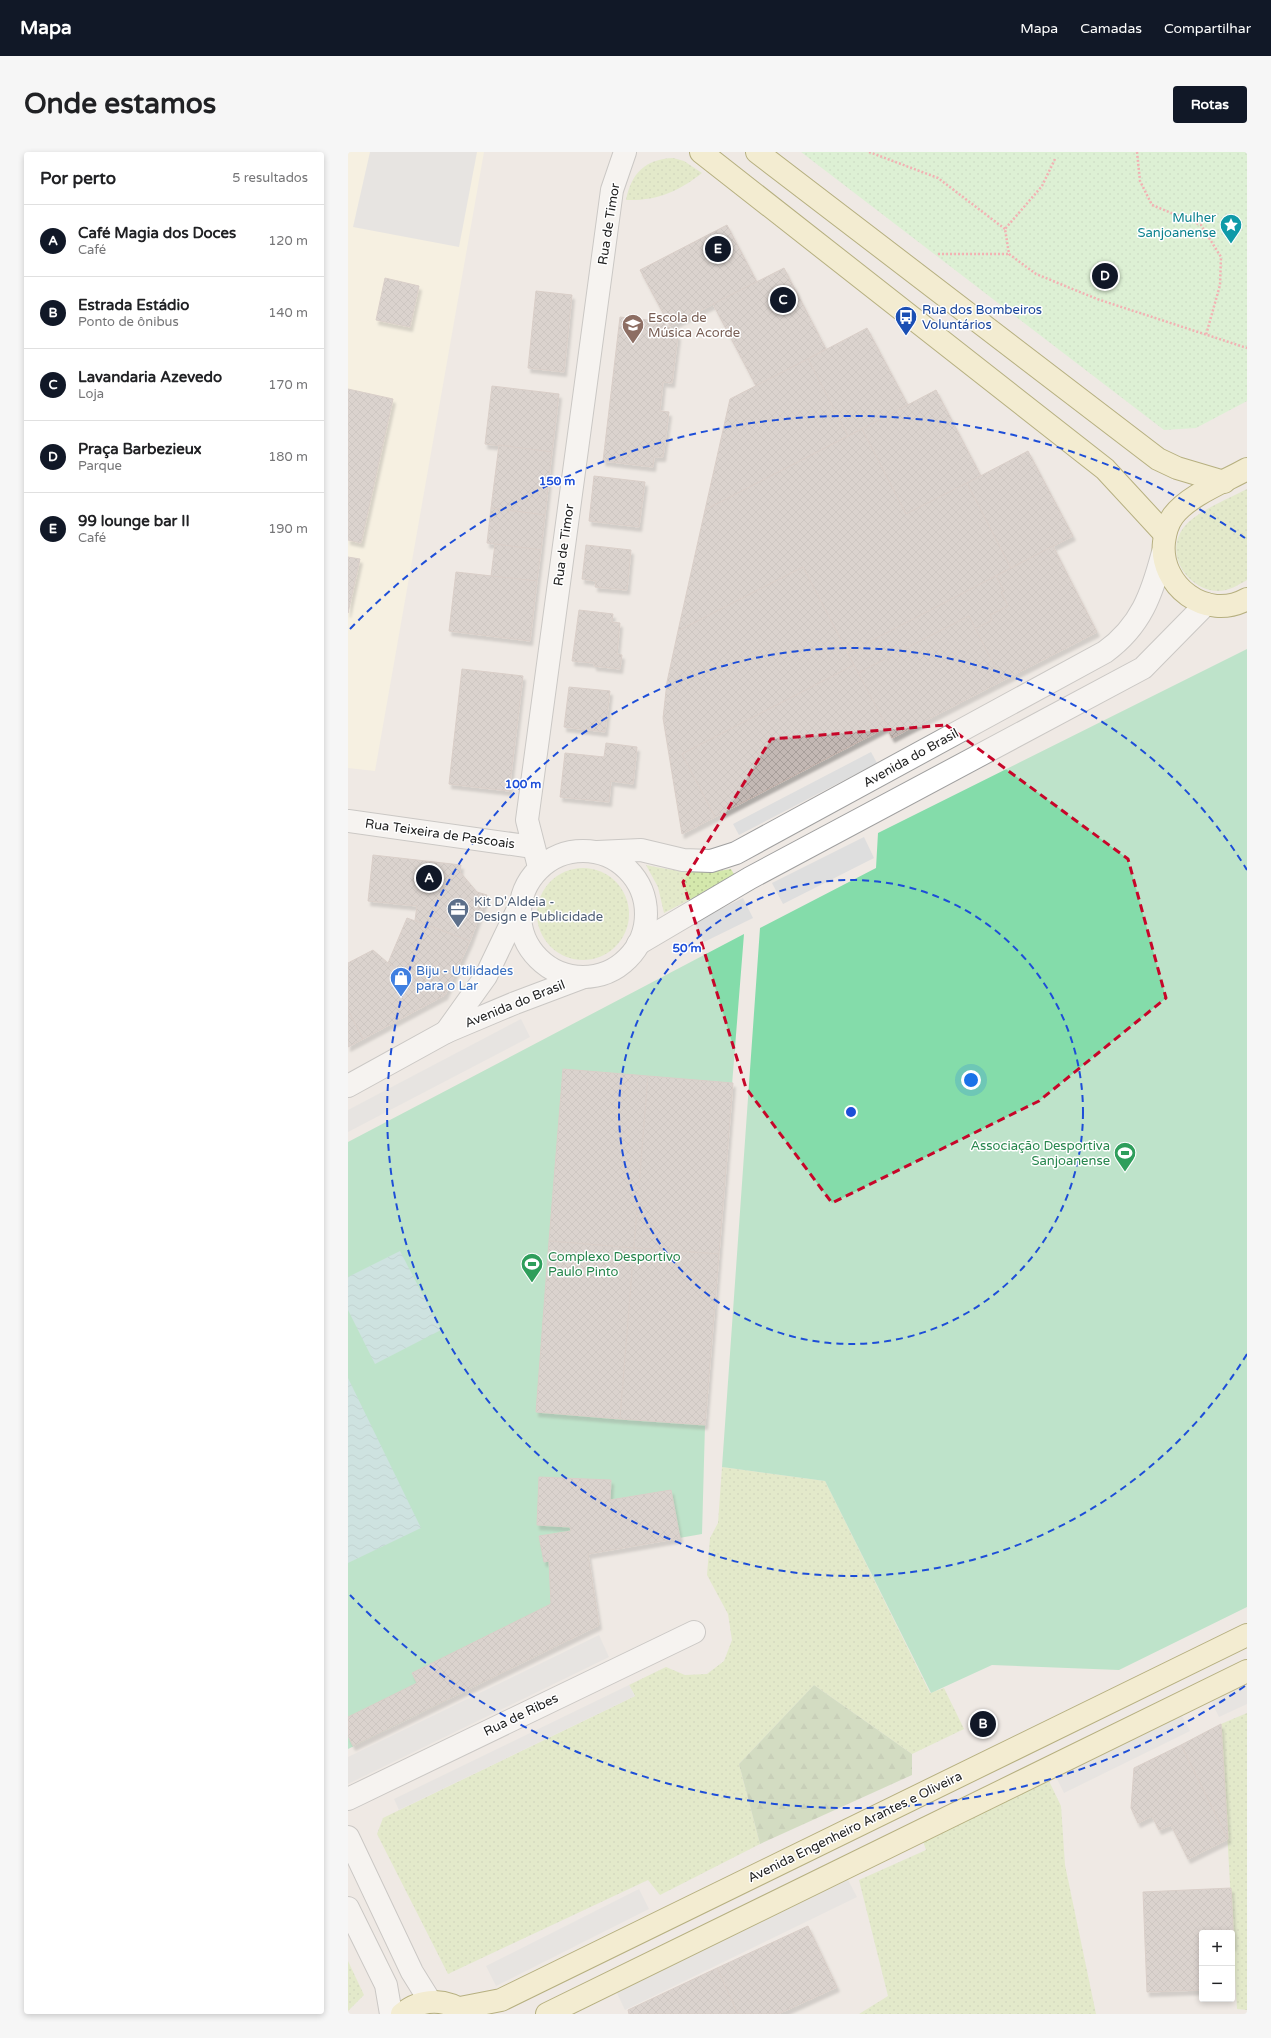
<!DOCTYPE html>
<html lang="pt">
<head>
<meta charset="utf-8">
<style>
  :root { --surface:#fff; --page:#f6f6f6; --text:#202124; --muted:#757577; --line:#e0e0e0; --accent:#111827 }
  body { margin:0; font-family:"Varela Round",sans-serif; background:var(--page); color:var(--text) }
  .controls { position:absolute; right:12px; bottom:12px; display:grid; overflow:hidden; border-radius:4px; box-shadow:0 2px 6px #0003 }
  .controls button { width:36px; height:36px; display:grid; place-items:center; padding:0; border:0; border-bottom:1px solid var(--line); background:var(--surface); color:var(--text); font:20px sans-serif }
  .you { position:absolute; left:623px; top:928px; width:14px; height:14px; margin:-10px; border:3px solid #fff; border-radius:50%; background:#1a73e8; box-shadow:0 0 0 6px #1a73e833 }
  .badge { display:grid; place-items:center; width:26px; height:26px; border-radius:50%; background:var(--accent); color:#fff; font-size:13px; font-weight:700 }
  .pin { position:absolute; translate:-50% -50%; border:2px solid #fff; box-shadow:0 1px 4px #0006 }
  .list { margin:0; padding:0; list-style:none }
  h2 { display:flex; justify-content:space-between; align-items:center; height:52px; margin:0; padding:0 16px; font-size:17px }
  h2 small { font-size:13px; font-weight:400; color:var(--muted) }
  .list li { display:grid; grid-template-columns:26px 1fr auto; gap:12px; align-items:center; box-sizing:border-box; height:72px; padding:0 16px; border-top:1px solid var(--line) }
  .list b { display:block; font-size:15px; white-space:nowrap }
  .list p { margin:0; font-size:13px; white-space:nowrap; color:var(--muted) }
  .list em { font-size:13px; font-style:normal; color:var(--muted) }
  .map { position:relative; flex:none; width:899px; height:1862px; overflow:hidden; border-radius:4px }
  header { display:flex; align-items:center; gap:24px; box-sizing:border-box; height:56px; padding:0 20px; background:var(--accent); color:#fff }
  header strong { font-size:19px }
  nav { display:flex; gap:22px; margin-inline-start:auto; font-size:14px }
  .intro { display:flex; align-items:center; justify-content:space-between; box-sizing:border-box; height:96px; padding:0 24px }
  h1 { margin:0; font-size:28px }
  .button { padding:10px 18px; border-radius:4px; background:var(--accent); color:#fff; font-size:14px; font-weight:700 }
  main { display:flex; gap:24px; padding:0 24px }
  aside { flex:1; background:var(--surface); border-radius:4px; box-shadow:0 2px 6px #0003 }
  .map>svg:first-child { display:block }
  .education { fill:#fef8de }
  .grass { fill:url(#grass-dots) }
  .forest { fill:url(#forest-firs) }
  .park { fill:url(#park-dots) }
  .pitch { fill:#84dcaa }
  .parking { fill:#dedede }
  .water { fill:url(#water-waves) }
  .building { fill:url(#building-cross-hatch); stroke:#c0aea7; filter:url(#shadow) }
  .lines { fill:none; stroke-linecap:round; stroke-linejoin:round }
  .street-casing { stroke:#9f9f9f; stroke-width:24 }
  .secondary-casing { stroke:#726a08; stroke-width:24 }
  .path { stroke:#f66f79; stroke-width:2.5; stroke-dasharray:2 2; stroke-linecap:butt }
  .street { stroke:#fff; stroke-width:22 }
  .secondary { stroke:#f8efba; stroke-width:22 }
  .marked { fill:none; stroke:#c70629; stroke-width:3; stroke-dasharray:8 5; stroke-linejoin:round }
  .ring { fill:none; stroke:#1d4ed8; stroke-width:2; stroke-dasharray:7 5 }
  .labels { text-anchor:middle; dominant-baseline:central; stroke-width:3; stroke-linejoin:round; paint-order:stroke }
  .culture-label { font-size:13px; fill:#0d838f; stroke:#fff; text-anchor:end }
  .street-label { font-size:13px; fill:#1e1e1e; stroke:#fff }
  .transit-label { font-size:13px; fill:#164399; stroke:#fff; text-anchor:start }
  .education-label { font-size:13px; fill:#785e54; stroke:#fff; text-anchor:start }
  .service-label { font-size:13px; fill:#4e5e75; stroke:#fff; text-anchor:start }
  .shop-label { font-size:13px; fill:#366cbe; stroke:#fff; text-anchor:start }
  .leisure-label { font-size:13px; fill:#27864d; stroke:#fff; text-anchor:end }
  .centre { fill:#1d4ed8; stroke:#fff; stroke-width:2 }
  .ring-label { font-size:12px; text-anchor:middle; font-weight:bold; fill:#1d4ed8; stroke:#fff; stroke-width:3; stroke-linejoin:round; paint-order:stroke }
</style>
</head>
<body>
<header>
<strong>Mapa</strong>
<nav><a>Mapa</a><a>Camadas</a><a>Compartilhar</a></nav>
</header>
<div class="intro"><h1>Onde estamos</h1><a class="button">Rotas</a></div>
<main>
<aside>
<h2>Por perto<small>5 resultados</small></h2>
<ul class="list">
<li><span class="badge">A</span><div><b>Café Magia dos Doces</b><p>Café</p></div><em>120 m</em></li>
<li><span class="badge">B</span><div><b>Estrada Estádio</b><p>Ponto de ônibus</p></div><em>140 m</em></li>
<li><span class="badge">C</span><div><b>Lavandaria Azevedo</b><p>Loja</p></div><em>170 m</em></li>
<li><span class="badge">D</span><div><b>Praça Barbezieux</b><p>Parque</p></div><em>180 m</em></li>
<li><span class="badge">E</span><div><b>99 lounge bar II</b><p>Café</p></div><em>190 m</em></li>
</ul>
</aside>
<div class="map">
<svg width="899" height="1862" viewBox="0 0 899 1862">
  <defs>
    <pattern id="grass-dots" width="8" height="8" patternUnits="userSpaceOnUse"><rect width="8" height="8" fill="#d4e8ac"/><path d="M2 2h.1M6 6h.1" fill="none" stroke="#b6c794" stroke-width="1.8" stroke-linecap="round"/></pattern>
    <pattern id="forest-firs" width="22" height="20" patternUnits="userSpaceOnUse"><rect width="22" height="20" fill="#b2cd9a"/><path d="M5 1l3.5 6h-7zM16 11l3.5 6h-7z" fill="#99b084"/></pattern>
    <pattern id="park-dots" width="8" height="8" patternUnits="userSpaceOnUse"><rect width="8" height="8" fill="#c8f8c2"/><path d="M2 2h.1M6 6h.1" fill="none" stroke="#abd4a6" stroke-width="1.8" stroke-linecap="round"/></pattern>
    <pattern id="water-waves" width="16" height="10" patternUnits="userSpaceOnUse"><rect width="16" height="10" fill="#a6d9db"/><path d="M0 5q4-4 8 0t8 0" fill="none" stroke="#8ebabc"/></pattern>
    <pattern id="building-cross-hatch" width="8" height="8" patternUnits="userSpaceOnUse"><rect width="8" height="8" fill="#c3b8b4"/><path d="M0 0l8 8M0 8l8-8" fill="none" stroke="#a79e9a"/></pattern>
    <filter id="shadow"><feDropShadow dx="2.5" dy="4.5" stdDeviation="1" flood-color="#0004"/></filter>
  </defs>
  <rect width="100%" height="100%" fill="#efe9e4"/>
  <path class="education" d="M0 0H136L27 619 0 616Z"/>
  <g class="grass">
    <path d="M325 6 336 9 354 21C330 40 308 49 278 48 283 21 298 7 325 6Z"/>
    <path d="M899 337V428C890 433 881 439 870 439 840 438 815 402 836 375 849 359 880 347 899 337Z"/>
    <path d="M298 713C327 719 354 723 383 717L387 724 316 761 310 735Z"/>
    <circle cx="235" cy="762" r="46"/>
    <path d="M374 1315 477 1329 582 1541 596 1536 616 1577 564 1602 466 1533 391 1612 412 1692 312 1743 300 1728 100 1822 29 1682 35 1666 287 1544 281 1533 318 1515 337 1523 359 1522 376 1509 384 1488 380 1462 359 1423 362 1386 370 1371Z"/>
    <path d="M899 1561V1858L889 1857 873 1572Z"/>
    <path d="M701 1629 713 1654 717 1713 748 1862H511L540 1844 511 1728 578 1698 575 1689Z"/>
    <path d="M0 1809 16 1843 0 1859Z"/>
  </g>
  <path class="forest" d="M466 1533 564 1602V1623L412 1692 391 1612Z"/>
  <path class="park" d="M453 0H899V249L848 276 816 278Z"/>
  <g class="pitch">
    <path d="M899 497V1455L771 1518 644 1513 583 1541 477 1329 374 1315 412 776 528 716 530 681Z"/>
    <path d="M396 782 357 1273 354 1382 240 1402 251 1473 0 1597V990Z"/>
  </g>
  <g class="parking">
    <path d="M22 0H129L111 95 5 75Z"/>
    <path d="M523 600 529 611 391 683 385 672Z"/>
    <path d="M516 685 526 706 435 752 424 731Z"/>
    <path d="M395 746 405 766 356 790 346 770Z"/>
    <path d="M173 867 182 885 0 980V958Z"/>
    <path d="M251 1483 261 1505 0 1632V1605Z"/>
    <path d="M899 1529V1552L871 1565 862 1547Z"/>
    <path d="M281 1533 287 1544 51 1658 46 1647Z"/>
    <path d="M833 1562 842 1579 716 1641 707 1623Z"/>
    <path d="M499 1726 509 1745 277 1858 268 1839Z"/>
    <path d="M291 1737 301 1757 148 1834 138 1814Z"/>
  </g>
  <g class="water">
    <path d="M52 1099 93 1178 27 1212 0 1158V1125Z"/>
    <path d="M0 1226 73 1376 0 1411Z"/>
  </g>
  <g class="building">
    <path d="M379 73 409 130 322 174 292 118Z"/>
    <path d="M436 116 478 197 408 234 365 152Z"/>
    <path d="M37 126 71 134 62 175 28 168Z"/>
    <path d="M188 139 224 143 216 220 180 216Z"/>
    <path d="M272 165 318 170 317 175H322L321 182 330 183 324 231 315 230 312 259 321 260 315 305H306L305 315 255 309Z"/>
    <path d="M519 176 560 253 500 284 460 207Z"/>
    <path d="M460 207 500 284 357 358 382 247Z"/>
    <path d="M144 234 211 242 204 300 137 292Z"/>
    <path d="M0 237 45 247 13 391 0 388Z"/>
    <path d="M588 238 633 324 558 362 514 277Z"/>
    <path d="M514 277 558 362 619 331 663 416 500 501 455 415 330 479 357 358Z"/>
    <path d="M151 293 204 300 197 363 143 356Z"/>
    <path d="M680 299 725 384 663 416 619 331Z"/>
    <path d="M246 324 297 330 291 375 241 369Z"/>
    <path d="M143 356 197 363 193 398 139 391Z"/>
    <path d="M147 392 193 398 189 429 143 424Z"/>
    <path d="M238 393 283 398 279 438 247 435 248 429 234 427Z"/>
    <path d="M705 394 749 480 654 529 627 477 644 468 642 463 660 454 653 440 656 439 648 424Z"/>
    <path d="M0 405 12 407 0 461Z"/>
    <path d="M455 415 506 513 334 602 367 665 334 682 315 566 319 530 330 479Z"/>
    <path d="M108 420 189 429 182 489 101 479Z"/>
    <path d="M648 424 656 439 653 440 660 454 642 463 644 468 627 477 621 464 510 521 500 501Z"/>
    <path d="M231 458 265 462 264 470 272 471 269 502 274 503 272 517 246 514V511L224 509Z"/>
    <path d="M621 464 654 529 544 586 510 521Z"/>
    <path d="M506 513 539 575 367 665 334 602Z"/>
    <path d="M114 517 175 524 161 639 101 632Z"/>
    <path d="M221 535 262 539 257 580 216 575Z"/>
    <path d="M258 591 289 595 285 632 263 629 261 650 212 645 217 601 256 605Z"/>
    <path d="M25 703 113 713 112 720 129 740 139 743 122 789 67 768 69 754 20 749Z"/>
    <path d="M59 766 122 789 97 843 40 811Z"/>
    <path d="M25 798 40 811 97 843 15 887 0 858V811Z"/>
    <path d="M0 858 15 887 0 895Z"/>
    <path d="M215 917 300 924 286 1096 201 1089Z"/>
    <path d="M300 924 385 931 371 1102 286 1096Z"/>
    <path d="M201 1089 286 1096 272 1267 188 1260Z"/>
    <path d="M286 1096 371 1102 357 1273 272 1267Z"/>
    <path d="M191 1325 263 1328 262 1348 323 1338 332 1386 240 1402 251 1473 5 1594 0 1584V1565L69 1531 64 1521 203 1452 201 1409 196 1410 191 1384 223 1379 222 1375 189 1373Z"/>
    <path d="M873 1572 880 1687 833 1593Z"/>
    <path d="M833 1593 880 1687 840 1707 823 1673 811 1678 804 1664 790 1671 783 1656 786 1616Z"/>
    <path d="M883 1736 886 1794H884V1781H854V1838L799 1840 795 1740Z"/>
    <path d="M460 1774 489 1835 430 1862H390L369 1816Z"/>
    <path d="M369 1816 390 1862H281L280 1858Z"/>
  </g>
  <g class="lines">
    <g class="street-casing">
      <g id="street">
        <path d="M0 669 185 695"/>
        <circle cx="235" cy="762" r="63"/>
        <path d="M249 700 293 698 335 708 363 709 388 701 757 500C793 474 804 442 815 400"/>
        <path d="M191 715 179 668 264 38 277 0"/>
        <path d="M290 792 402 726 795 516 858 452"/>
        <path d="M98 880 138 824 171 755"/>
        <path d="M0 934 98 880 167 851 236 825"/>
        <path d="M0 1647 346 1480"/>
        <path d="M0 1685 64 1820 82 1849"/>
        <path d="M0 1756 38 1833 43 1862"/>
      </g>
    </g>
    <g class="secondary-casing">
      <g id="secondary">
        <path d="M353 0 757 317 817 382"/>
        <path d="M409 0 810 307 829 316 876 330"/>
        <path d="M899 317C876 330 841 343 825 364 820 371 817 381 816 390 811 433 858 470 899 447"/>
        <path d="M112 1856 153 1848 899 1483"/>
        <path d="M54 1862C75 1845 99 1847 120 1862"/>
        <path d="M199 1862 899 1519"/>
      </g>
    </g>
    <g class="path">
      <path d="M521 0 590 26 657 77"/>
      <path d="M789 0 792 29 804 53 853 73 873 105 872 133 858 183"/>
      <path d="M707 7 694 34 657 77 661 102 688 122 749 147 899 196"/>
      <path d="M590 102H661"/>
    </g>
    <use href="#street" class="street"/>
    <use href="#secondary" class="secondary"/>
  </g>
  <path d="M0 0H899V1862H0ZM598 573 780 707 818 846 691 949 484 1051 398 936 335 730 423 587Z" fill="#efe9e4" fill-opacity=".55" fill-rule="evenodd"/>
  <path class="marked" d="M598 573 780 707 818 846 691 949 484 1051 398 936 335 730 423 587Z"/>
  <g class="ring">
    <circle cx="503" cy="960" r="232"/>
    <path d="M899 1202A464 464 0 1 1 899 718"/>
    <path d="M897 1534A696 696 0 0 1 2 1443M2 477A696 696 0 0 1 897 386"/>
  </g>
  <defs>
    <g id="sight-pin" transform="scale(1.15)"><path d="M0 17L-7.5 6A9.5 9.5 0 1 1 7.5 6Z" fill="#0f9aa8" stroke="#fff"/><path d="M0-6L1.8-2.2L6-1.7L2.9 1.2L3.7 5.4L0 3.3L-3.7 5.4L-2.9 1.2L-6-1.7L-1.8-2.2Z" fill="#fff"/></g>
    <g id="bus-pin" transform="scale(1.15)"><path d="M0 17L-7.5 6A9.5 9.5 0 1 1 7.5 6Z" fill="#1a4fb4" stroke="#fff"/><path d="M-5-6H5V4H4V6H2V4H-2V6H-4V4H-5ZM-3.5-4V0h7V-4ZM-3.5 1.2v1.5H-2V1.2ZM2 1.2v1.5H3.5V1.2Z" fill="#fff"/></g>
    <g id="school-pin" transform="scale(1.15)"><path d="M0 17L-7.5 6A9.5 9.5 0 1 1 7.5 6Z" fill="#8d6e63" stroke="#fff"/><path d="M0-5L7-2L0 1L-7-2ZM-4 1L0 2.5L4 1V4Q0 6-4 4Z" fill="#fff"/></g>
    <g id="office-pin" transform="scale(1.15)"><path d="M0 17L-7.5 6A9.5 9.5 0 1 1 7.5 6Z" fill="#5c6f8a" stroke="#fff"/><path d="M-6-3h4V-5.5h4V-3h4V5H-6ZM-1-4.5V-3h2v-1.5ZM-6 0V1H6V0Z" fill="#fff"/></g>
    <g id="shop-pin" transform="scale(1.15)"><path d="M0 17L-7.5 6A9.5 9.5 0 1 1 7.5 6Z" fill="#3f7fe0" stroke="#fff"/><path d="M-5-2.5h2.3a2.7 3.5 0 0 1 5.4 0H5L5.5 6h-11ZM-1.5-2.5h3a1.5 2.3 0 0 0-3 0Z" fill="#fff"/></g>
    <g id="stadium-pin" transform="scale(1.15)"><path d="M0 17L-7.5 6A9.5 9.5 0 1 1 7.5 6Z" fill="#2e9e5b" stroke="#fff"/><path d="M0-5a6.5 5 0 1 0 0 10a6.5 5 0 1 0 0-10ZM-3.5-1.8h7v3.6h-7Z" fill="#fff"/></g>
  </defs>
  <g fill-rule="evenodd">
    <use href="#sight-pin" x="883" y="73"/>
    <use href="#bus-pin" x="558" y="165"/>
    <use href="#school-pin" x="285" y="173"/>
    <use href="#office-pin" x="110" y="757"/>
    <use href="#shop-pin" x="53" y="826"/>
    <use href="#stadium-pin" x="777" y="1001"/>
    <use href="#stadium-pin" x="184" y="1112"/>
  </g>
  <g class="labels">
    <g class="culture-label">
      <text x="868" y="66">Mulher<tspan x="868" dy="15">Sanjoanense</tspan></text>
    </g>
    <g class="street-label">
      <text transform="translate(261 72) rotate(-81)">Rua de Timor</text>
      <text transform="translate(216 393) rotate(-82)">Rua de Timor</text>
      <text transform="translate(563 606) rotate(-29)">Avenida do Brasil</text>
      <text transform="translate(92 682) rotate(8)">Rua Teixeira de Pascoais</text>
      <text transform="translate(167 852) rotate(-22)">Avenida do Brasil</text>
      <text transform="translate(173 1563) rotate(-26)">Rua de Ribes</text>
      <text transform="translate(507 1675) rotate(-26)">Avenida Engenheiro Arantes e Oliveira</text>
    </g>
    <g class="transit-label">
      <text x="574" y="158">Rua dos Bombeiros<tspan x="574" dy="15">Voluntários</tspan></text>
    </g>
    <g class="education-label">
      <text x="300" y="166">Escola de<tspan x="300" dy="15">Música Acorde</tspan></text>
    </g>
    <g class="service-label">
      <text x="126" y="750">Kit D'Aldeia -<tspan x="126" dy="15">Design e Publicidade</tspan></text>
    </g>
    <g class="shop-label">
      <text x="68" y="819">Biju - Utilidades<tspan x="68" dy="15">para o Lar</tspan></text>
    </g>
    <g class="leisure-label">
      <text x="762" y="994">Associação Desportiva<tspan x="762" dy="15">Sanjoanense</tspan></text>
      <text x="200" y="1105" text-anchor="start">Complexo Desportivo<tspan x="200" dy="15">Paulo Pinto</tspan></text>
    </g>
  </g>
  <circle cx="503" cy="960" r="6" class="centre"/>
  <g class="ring-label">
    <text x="209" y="333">150 m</text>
    <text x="175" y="636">100 m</text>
    <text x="339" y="800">50 m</text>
  </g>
</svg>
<div class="controls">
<button>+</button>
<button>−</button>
</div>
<div class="you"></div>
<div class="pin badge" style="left:81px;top:726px">A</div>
<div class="pin badge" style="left:635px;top:1572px">B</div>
<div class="pin badge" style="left:435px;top:148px">C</div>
<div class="pin badge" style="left:757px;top:124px">D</div>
<div class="pin badge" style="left:370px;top:97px">E</div>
</div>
</main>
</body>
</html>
